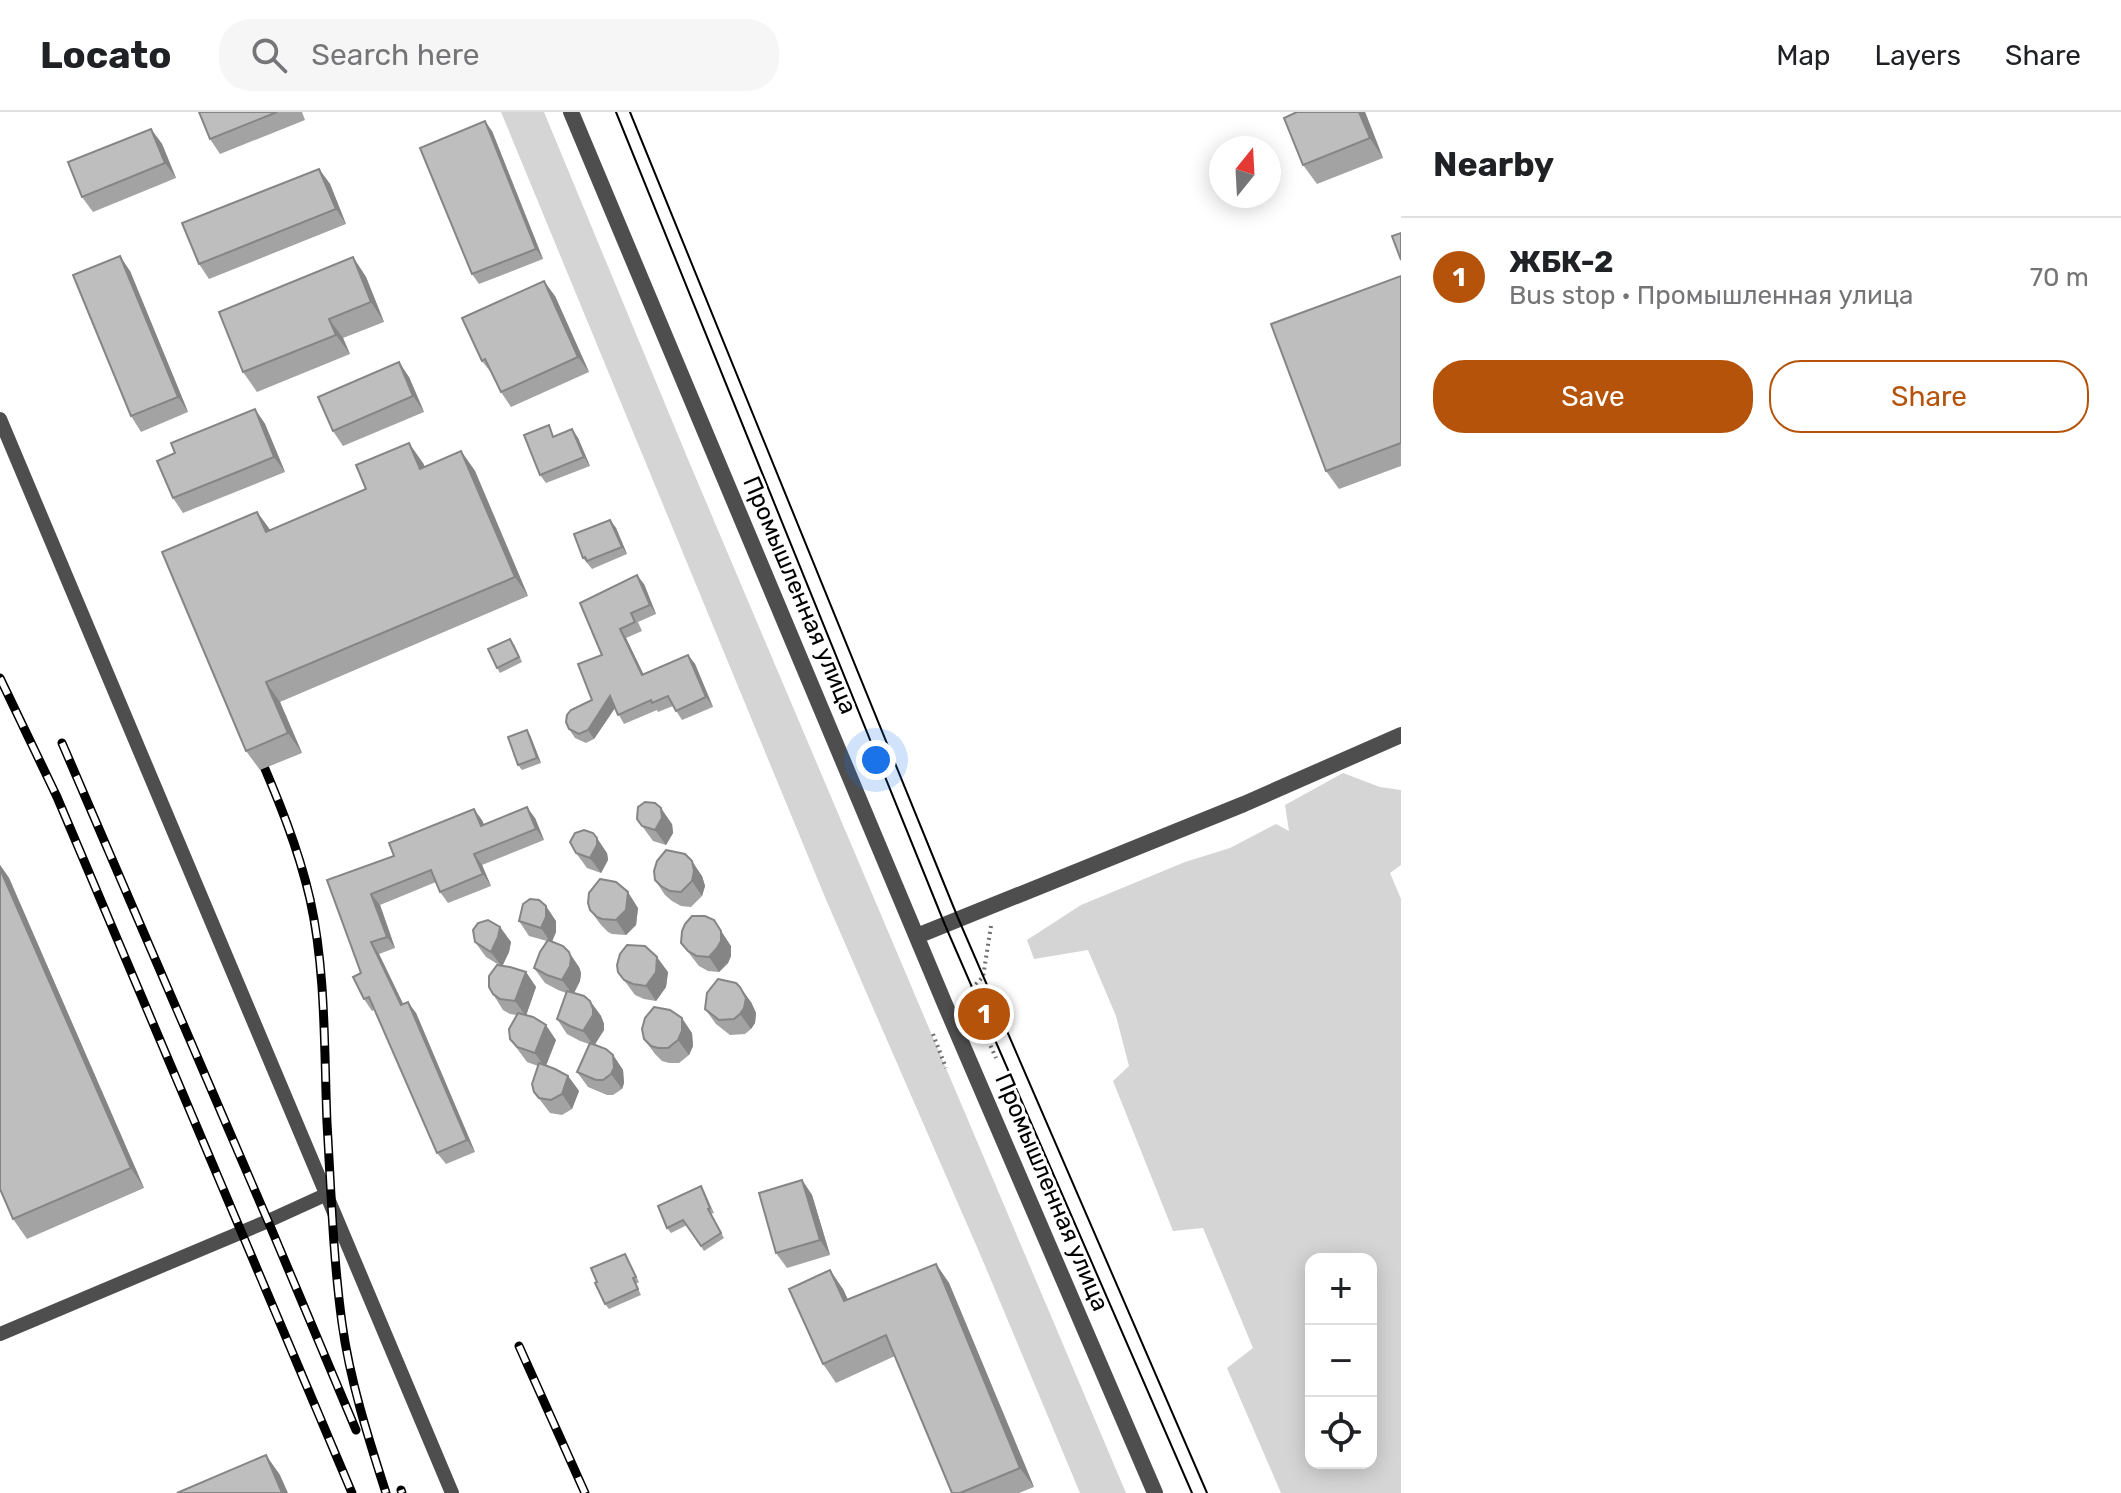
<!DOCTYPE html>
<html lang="en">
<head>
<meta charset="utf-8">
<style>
  :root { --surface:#fff; --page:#f6f6f6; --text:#202124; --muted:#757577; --line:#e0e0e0; --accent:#b45309 }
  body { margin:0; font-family:Rubik,sans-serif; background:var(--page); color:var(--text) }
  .controls { position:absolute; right:24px; bottom:24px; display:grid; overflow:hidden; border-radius:16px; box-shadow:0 4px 20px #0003 }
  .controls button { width:72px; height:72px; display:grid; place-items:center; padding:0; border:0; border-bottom:2px solid var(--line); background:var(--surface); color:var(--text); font:40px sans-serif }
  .compass { position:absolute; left:1209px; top:24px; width:72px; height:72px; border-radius:50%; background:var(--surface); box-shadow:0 4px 20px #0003; rotate:18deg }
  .you { position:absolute; left:876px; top:648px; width:28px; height:28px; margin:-20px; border:6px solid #fff; border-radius:50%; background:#1a73e8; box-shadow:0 0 0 12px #1a73e833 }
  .badge { display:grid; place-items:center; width:52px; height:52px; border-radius:50%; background:var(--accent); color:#fff; font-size:26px; font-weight:700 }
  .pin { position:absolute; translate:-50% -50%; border:4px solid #fff; box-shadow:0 2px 8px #0006 }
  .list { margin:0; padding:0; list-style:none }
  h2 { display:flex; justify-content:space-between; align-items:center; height:104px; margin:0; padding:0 32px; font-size:34px }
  h2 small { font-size:26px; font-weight:400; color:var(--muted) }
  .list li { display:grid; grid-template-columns:52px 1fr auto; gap:24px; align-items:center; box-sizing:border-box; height:120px; padding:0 32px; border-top:2px solid var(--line) }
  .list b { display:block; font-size:30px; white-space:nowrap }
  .list p { margin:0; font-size:26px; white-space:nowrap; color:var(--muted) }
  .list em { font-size:26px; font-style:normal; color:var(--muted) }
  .actions { display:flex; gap:16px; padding:24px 32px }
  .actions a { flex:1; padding:18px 0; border:2px solid var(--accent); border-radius:32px; text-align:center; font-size:28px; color:var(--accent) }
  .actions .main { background:var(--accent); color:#fff }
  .icon { flex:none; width:44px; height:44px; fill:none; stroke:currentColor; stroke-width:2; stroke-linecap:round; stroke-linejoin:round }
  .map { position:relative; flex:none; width:1401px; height:1381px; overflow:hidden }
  header { display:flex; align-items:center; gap:48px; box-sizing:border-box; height:112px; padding:0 40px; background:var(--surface); border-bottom:2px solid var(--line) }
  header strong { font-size:38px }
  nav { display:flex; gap:44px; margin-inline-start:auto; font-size:28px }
  .search { width:560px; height:72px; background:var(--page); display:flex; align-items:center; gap:20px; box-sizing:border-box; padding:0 28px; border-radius:32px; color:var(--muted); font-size:30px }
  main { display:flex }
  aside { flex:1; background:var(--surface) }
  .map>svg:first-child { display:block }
  .green { fill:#d5d5d5; fill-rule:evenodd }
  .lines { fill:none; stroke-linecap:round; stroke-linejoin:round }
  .path { stroke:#707070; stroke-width:4; stroke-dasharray:2 4; stroke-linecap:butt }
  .service { stroke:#4e4e4e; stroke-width:14 }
  .minor { stroke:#4e4e4e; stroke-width:16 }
  .tertiary { stroke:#4e4e4e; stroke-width:16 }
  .tram { stroke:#000; stroke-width:2 }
  .rail-casing { stroke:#000; stroke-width:9 }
  .rail { stroke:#fff; stroke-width:6; stroke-dasharray:18; stroke-linecap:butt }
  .wall { fill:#a3a3a3 }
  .shaded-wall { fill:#858585 }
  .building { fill:#bebebe; stroke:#858585; stroke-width:2 }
  .labels { text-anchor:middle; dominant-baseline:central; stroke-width:6; stroke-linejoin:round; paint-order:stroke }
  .street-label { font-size:24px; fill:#000; stroke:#fff }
</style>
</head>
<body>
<header>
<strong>Locato</strong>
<div class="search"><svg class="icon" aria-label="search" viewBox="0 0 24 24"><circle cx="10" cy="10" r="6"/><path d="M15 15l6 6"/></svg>Search here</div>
<nav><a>Map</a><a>Layers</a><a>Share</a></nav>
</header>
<main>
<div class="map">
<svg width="1401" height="1381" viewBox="0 0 1401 1381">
  <rect width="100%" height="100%" fill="#fff"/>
  <g class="green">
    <path d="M501 0H544L690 352 1126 1381H1080L983 1149 827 790Z"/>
    <path d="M1343 661 1380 675 1401 678V753L1390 761 1401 787V1381H1281L1227 1256 1253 1236 1203 1116 1173 1119 1113 969 1129 954 1116 904 1088 838 1034 847 1027 828 1081 793 1185 750 1230 736 1276 712 1289 719 1285 693ZM1311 1147H1371V1351H1311Z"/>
  </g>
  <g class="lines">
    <g class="path">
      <path d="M991 814 983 865 967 881 996 946"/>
      <path d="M933 922 946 956"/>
    </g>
    <g class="service">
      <path d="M0 307 452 1381"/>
      <path d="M0 1222 268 1109 325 1083"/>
    </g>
    <path class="minor" d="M917 824 1244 692 1401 623"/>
    <path class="tertiary" d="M571 0 944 890 1155 1381"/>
    <g class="tram">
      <path d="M616 0 945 813 1192 1381"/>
      <path d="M630 0 958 806 1207 1381"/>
    </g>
    <g class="rail-casing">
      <g id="rail">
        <path d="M0 566 57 685 352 1381"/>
        <path d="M62 631 268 1109 356 1318"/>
        <path d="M257 638C278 687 298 735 310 787 326 859 324 937 327 1011 331 1077 333 1145 342 1211 350 1269 368 1325 386 1381"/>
        <path d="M519 1234 585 1381"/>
        <path d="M401 1378 402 1381"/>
      </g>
    </g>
    <use href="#rail" class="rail"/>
  </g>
  <g class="wall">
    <path d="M199 0H302L305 8 220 42 210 27Z"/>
    <path d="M1297 0H1365L1383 46 1317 72 1303 53Z"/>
    <path d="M151 17 162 32 176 66 93 100 82 85Z"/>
    <path d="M492 19 543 147 479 172 472 162Z"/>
    <path d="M319 57 330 72 346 112 209 167 199 152Z"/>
    <path d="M353 145 366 165 384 210 343 226 350 242 257 280 243 260Z"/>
    <path d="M130 159 188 300 141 320 131 304Z"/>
    <path d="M1401 164V354L1339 377 1326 359Z"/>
    <path d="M555 184 589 260 511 295 501 280 493 263 482 249Z"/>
    <path d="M409 265 424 300 343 334 333 319Z"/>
    <path d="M255 297 265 312 285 360 183 401 173 386Z"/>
    <path d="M572 317 578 326 590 354 546 371 540 363 556 324Z"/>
    <path d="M461 339 475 359 528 484 280 590 302 641 260 658 246 639 257 400 270 418 366 377 423 351 425 355Z"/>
    <path d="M610 408 616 416 627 442 592 457 583 446Z"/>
    <path d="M644 472 656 502 638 510 642 519 626 526 644 563 688 543 695 552 713 595 682 608 673 594 658 600 657 598 624 612 615 596 594 627 586 631 575 626 569 617 592 588 602 543Z"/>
    <path d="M514 532 522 550 500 561 497 556Z"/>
    <path d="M530 623 541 651 522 658 518 653Z"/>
    <path d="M535 706 544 728 482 753 491 774 448 791 440 780 436 770 380 793 395 836 379 842 403 892 416 901 475 1040 446 1052 437 1041 374 898 372 899 364 887 361 861 327 768 394 744 482 708 484 713Z"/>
    <path d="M637 707 672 712 673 721 666 733 653 729Z"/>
    <path d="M576 741H607L608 748 601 761 587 756Z"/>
    <path d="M0 753 9 766 144 1076 27 1127 13 1107 0 1077Z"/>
    <path d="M702 764 705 774 702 784 691 795 681 794 672 789 665 783 655 768Z"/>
    <path d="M638 796 636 813 626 823 612 822 608 820 601 813 590 798Z"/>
    <path d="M519 809H556V820L552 830 579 855 581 861 580 869 574 881 590 889 601 904 604 912V918L594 933 613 943 623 958 624 971 622 977 613 983H607L588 975 577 960 589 932 580 929 567 922 557 907 566 881 558 878 545 871 534 856 547 829 529 824Z"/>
    <path d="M500 815 511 830 509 840 502 854 526 860 536 875 526 903 556 928 546 954 568 964 579 979 572 997 562 1003 550 1001 534 980 538 954 527 950 510 927 516 903 510 902 503 898 493 882 499 853 486 845 475 830Z"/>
    <path d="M681 831 731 834V844L728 851 719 860 708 859 699 854Z"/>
    <path d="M618 860H668L666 875 656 889 644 887 635 883Z"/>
    <path d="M751 890 756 901 755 911 751 917 745 922 730 923 716 912 705 897Z"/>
    <path d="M692 921 693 934 689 943 679 951H669L662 949 655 942 644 927Z"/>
    <path d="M802 1068 812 1083 830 1143 787 1156 776 1141Z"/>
    <path d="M704 1079 714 1101 711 1102 724 1126 704 1139 687 1113 671 1121 667 1116Z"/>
    <path d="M625 1142 639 1170 636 1172 641 1183 609 1197 605 1192 597 1170Z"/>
    <path d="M936 1152 949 1171 1034 1375 1019 1381H952L895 1244 836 1271 823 1252 843 1177 848 1188Z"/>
  </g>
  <g class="shaded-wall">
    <path d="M1359 0H1365L1383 46 1370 26Z"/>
    <path d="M485 9 492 19 543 147 536 137Z"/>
    <path d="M151 17 162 32 176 66 165 51Z"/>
    <path d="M319 57 330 72 346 112 336 97Z"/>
    <path d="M120 144 130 159 188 300 178 285Z"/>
    <path d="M353 145 366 165 384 210 371 190Z"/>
    <path d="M544 169 555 184 589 260 578 245Z"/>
    <path d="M329 207 343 226 350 242 336 223Z"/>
    <path d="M399 250 409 265 424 300 413 284Z"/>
    <path d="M255 297 265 312 285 360 274 345Z"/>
    <path d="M572 317 578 326 590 354 584 345Z"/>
    <path d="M409 331 423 351 434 376 420 357Z"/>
    <path d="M461 339 475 359 528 484 515 465Z"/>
    <path d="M257 400 271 419 266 420Z"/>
    <path d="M610 408 616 416 627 442 622 435Z"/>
    <path d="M637 463 644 472 656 502 650 493Z"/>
    <path d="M620 517 626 526 648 572 642 563Z"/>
    <path d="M688 543 695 552 713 595 706 585Z"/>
    <path d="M266 570 280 590 302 641 288 621Z"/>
    <path d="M610 584 617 593 594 627 588 618Z"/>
    <path d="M527 618 530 623 541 651 537 646Z"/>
    <path d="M527 695 535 706 544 728 536 717Z"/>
    <path d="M661 696 672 712 673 721 666 733 655 718Z"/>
    <path d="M474 697 482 708 489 726 481 714Z"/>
    <path d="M597 726 607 741 608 748 601 761 590 746Z"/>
    <path d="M474 742 482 753 491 774 483 762Z"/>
    <path d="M692 749 702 764 705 774 702 784 692 769Z"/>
    <path d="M0 753 9 766 144 1076 131 1056 0 757Z"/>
    <path d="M628 780 638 796 636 813 626 823 616 808Z"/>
    <path d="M371 782 380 793 395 836 387 825Z"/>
    <path d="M546 794 556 809V820L551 831 541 816Z"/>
    <path d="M714 808 731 834V844L728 851 719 860 709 845Z"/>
    <path d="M500 815 511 830 509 840 502 855 491 840Z"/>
    <path d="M371 830 379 842 409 904 401 893Z"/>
    <path d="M569 840 579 855 581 861 580 869 573 883 562 868Z"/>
    <path d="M657 845 668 860 666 875 656 889 646 874Z"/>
    <path d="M526 860 536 875 526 904 515 889Z"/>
    <path d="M740 875 751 890 756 901 755 911 751 917 740 902Z"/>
    <path d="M590 889 601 904 604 912V918L594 934 583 919Z"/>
    <path d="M408 890 416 901 475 1040 467 1028Z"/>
    <path d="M682 906 692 921 693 934 689 943 678 928Z"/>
    <path d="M546 913 556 928 545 956 535 941Z"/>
    <path d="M613 943 623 958 624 971 622 977 611 962Z"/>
    <path d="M568 964 579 979 572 997 562 982Z"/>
    <path d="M802 1068 812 1083 830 1143 820 1128Z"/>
    <path d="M936 1152 949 1171 1034 1375 1020 1356Z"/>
    <path d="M830 1158 843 1177 857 1208 844 1189Z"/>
    <path d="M266 1343 280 1363 288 1381H282Z"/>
  </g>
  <g class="building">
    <path d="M199 0H277L210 27Z"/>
    <path d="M1297 0H1359L1370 26 1303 53 1284 6Z"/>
    <path d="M485 9 536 137 472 162 420 36Z"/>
    <path d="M151 17 165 51 82 85 68 50Z"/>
    <path d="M319 57 336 97 199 152 182 111Z"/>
    <path d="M1401 121V148L1392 124Z"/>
    <path d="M120 144 178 285 131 304 73 163Z"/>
    <path d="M353 145 371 190 329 207 336 223 243 260 219 200Z"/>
    <path d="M1401 164V331L1326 359 1271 212Z"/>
    <path d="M544 169 578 245 501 280 485 247 482 249 462 206Z"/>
    <path d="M399 250 413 284 333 319 318 285Z"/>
    <path d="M255 297 274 345 173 386 157 349 175 341 171 331Z"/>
    <path d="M549 313 553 325 572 317 584 345 540 363 524 323Z"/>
    <path d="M409 331 420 357 461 339 515 465 266 570 288 621 246 639 162 440 257 400 266 420 366 377 356 353Z"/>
    <path d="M610 408 622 435 587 449 585 445 583 446 574 422Z"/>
    <path d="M637 463 650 493 631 501 635 510 620 517 642 563 688 543 706 585 676 599 668 584 652 591 651 588 618 603 610 584 588 618 579 622 569 617 566 610 567 603 571 598 592 588 578 552 602 543 580 491Z"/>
    <path d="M510 527 519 545 497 556 488 537Z"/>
    <path d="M527 618 537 646 518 653 508 625Z"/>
    <path d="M645 690 655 691 661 696 662 706 655 718 642 714 637 707 638 695Z"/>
    <path d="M527 695 536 717 474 742 483 762 440 780 431 758 371 782 387 825 371 830 401 893 408 890 467 1028 437 1041 369 885 364 887 353 865 361 861 327 768 394 744 389 731 474 697 481 714Z"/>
    <path d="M584 718 593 721 597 726V733L590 746 576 741 570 730 575 721Z"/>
    <path d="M666 738 685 742 692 749 694 759 692 769 681 780 670 779 661 774 655 768 654 759 657 749Z"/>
    <path d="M0 757 131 1056 13 1107 0 1077Z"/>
    <path d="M600 767 616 770 628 780 626 798 616 808 602 807 597 805 590 798 588 791 589 781Z"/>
    <path d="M530 787 539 788 546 794V805L541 816 519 809 523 792Z"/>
    <path d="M692 804H705L714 808 721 819V829L717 836 709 845 697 844 688 839 681 831 682 819 685 812Z"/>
    <path d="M488 808 500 815 498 825 491 840 475 830 473 818 478 811Z"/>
    <path d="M548 828 563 834 569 840 571 846 570 854 562 868 547 863 534 856 540 840Z"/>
    <path d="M627 833 645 834 657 845 656 860 646 874 633 872 624 868 618 860 617 853 620 842Z"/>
    <path d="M497 853 510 855 526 860 515 889 500 887 493 882 489 875V864Z"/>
    <path d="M718 867 736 871 740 875 746 886 744 896 740 902 734 907 719 908 705 897 707 881Z"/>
    <path d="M567 879 584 884 590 889 593 897V903L583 919 570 914 557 907Z"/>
    <path d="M654 895 670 898 682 906V919L678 928 668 936H658L651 934 644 927 642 917 645 906Z"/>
    <path d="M518 901 533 905 546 913 535 941 517 935 510 927 509 917Z"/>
    <path d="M590 931 606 937 613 943 614 956 611 962 603 968H596L577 960Z"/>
    <path d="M539 951 555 957 568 964 562 982 551 988 539 986 534 980 532 972Z"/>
    <path d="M802 1068 820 1128 776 1141 759 1081Z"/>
    <path d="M701 1074 710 1096 708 1097 721 1121 701 1134 683 1108 667 1116 658 1094Z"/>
    <path d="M625 1142 636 1165 633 1166 638 1177 605 1192 595 1171 597 1170 591 1156Z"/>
    <path d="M936 1152 1020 1356 960 1381H952L886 1223 823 1252 789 1177 830 1158 844 1189Z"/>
    <path d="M266 1343 282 1381H177Z"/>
  </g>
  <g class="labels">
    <g class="street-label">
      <text transform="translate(800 483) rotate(67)">Промышленная улица</text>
      <text transform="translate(1052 1080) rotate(67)">Промышленная улица</text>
    </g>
  </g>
</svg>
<div class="controls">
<button>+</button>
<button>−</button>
<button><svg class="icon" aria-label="locate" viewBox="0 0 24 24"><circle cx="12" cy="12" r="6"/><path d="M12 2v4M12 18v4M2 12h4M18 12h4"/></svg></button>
</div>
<svg class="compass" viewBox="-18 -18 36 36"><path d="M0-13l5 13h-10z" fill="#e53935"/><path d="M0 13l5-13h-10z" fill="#757577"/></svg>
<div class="you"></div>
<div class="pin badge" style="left:984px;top:902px">1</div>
</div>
<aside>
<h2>Nearby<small></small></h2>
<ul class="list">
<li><span class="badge">1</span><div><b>ЖБК-2</b><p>Bus stop · Промышленная улица</p></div><em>70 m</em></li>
</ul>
<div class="actions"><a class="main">Save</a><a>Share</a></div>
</aside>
</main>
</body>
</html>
